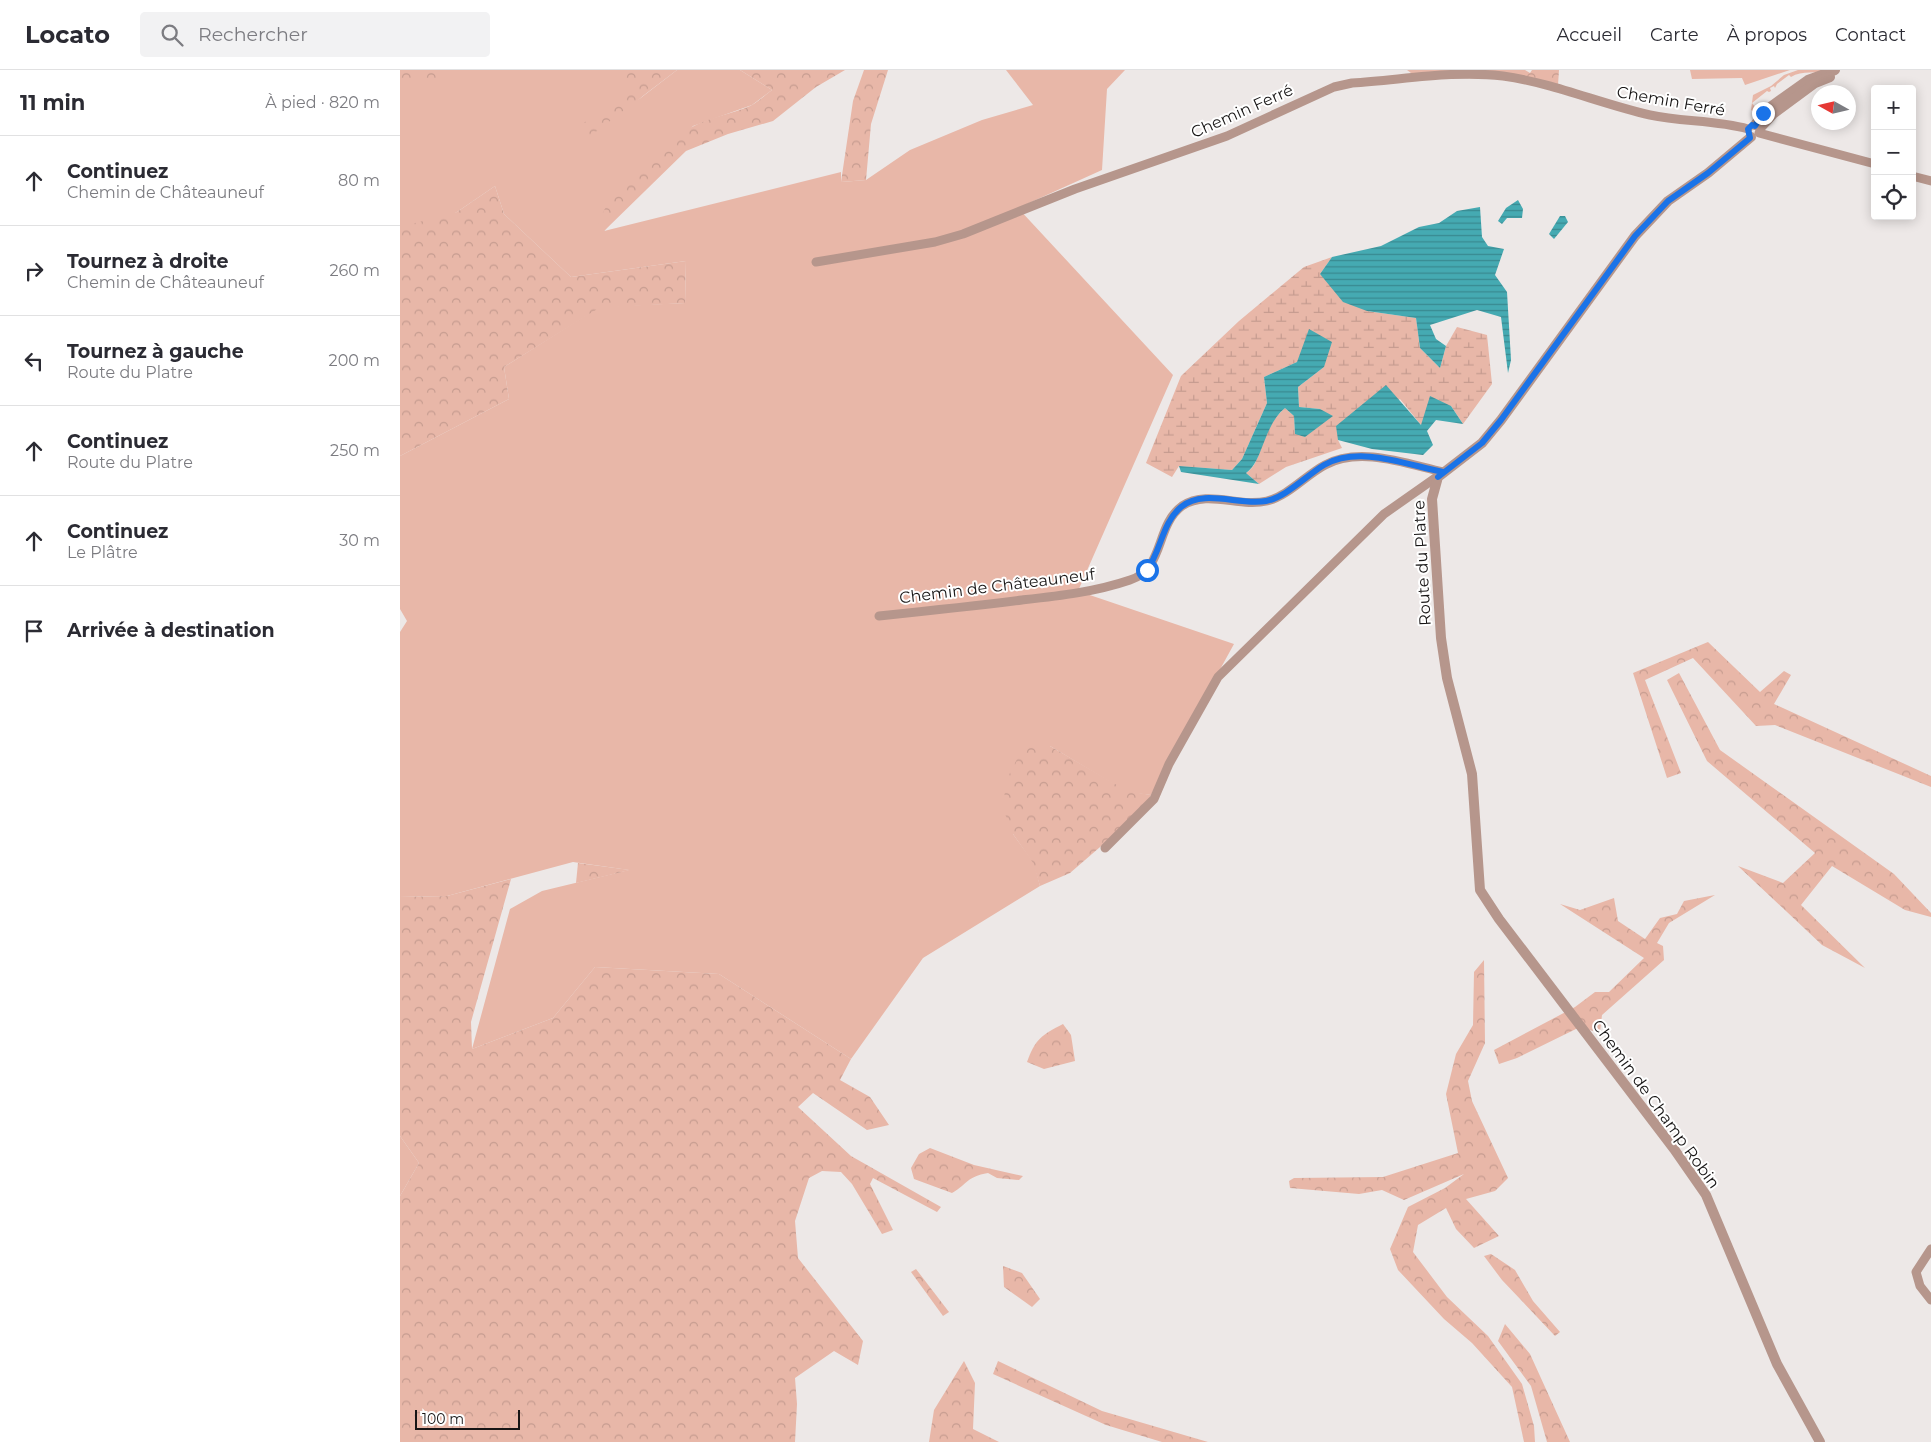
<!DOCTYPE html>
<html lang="fr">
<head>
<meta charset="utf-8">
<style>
  :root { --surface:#fff; --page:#f2f2f3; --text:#2b2b33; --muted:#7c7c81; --line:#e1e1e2 }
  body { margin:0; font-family:Montserrat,sans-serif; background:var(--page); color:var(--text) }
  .controls { position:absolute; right:15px; top:15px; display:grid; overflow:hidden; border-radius:5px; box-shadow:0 2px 12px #0003 }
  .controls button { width:45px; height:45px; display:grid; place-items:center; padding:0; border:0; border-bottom:1px solid var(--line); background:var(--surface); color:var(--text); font:25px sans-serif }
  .compass { position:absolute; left:1411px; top:15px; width:45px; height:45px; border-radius:50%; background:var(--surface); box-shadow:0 2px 12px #0003; rotate:278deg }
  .scale { position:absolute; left:15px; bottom:12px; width:105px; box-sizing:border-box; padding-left:5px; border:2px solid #171515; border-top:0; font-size:14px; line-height:18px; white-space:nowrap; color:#171515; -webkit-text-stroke:4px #fff; paint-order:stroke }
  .stop { position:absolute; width:15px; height:15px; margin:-11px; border:4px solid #1a73e8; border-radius:50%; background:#fff }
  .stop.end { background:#1a73e8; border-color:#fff; box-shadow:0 1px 5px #0008 }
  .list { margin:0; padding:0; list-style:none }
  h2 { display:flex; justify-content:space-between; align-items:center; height:65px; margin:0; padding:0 20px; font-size:21px }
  h2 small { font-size:16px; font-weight:400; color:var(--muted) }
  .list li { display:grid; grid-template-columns:32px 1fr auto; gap:15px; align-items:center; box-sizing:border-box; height:90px; padding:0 20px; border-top:1px solid var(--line) }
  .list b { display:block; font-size:19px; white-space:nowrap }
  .list p { margin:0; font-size:16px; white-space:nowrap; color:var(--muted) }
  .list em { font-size:16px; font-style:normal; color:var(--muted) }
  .icon { flex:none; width:28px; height:28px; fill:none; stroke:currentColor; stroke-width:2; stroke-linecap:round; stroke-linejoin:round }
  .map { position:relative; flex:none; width:1531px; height:1372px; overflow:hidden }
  header { display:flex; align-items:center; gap:30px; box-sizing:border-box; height:70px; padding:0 25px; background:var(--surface); border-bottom:1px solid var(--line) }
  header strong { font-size:24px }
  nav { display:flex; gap:28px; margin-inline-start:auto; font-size:18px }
  .search { width:350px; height:45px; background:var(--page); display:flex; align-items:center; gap:12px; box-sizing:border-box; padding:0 18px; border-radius:5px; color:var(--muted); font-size:19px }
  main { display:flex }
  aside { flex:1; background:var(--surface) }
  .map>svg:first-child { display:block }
  .green { fill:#e8b7a8 }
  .forest { fill:url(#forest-crowns) }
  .wetland { fill:url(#wetland-marsh) }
  .water { fill:url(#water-rules) }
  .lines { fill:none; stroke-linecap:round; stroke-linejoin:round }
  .minor { stroke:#b6968c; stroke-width:9 }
  .tertiary { stroke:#b6968c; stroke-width:10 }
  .route { stroke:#1a73e8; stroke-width:6 }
  .labels { text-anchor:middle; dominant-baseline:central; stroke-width:4; stroke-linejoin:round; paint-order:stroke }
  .street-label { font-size:16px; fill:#171515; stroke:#fff }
</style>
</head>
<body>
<header>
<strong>Locato</strong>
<div class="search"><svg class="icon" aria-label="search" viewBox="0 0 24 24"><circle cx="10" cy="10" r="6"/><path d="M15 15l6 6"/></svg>Rechercher</div>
<nav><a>Accueil</a><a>Carte</a><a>À propos</a><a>Contact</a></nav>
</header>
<main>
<aside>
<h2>11 min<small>À pied · 820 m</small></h2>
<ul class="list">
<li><svg class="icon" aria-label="ahead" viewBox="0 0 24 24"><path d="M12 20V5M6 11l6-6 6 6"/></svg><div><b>Continuez</b><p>Chemin de Châteauneuf</p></div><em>80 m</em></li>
<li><svg class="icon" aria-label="right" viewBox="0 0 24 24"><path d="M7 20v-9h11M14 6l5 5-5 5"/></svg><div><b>Tournez à droite</b><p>Chemin de Châteauneuf</p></div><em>260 m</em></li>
<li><svg class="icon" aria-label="left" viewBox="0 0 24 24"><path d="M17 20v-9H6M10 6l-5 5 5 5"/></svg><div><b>Tournez à gauche</b><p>Route du Platre</p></div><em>200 m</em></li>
<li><svg class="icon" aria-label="ahead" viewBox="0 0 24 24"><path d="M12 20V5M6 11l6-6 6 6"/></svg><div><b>Continuez</b><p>Route du Platre</p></div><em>250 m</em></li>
<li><svg class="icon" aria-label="ahead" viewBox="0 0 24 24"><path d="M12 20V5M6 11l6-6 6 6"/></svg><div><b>Continuez</b><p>Le Plâtre</p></div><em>30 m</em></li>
<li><svg class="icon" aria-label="arrive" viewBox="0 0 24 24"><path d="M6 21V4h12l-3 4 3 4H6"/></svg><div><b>Arrivée à destination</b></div></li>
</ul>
</aside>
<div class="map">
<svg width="1531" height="1372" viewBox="0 0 1531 1372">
  <defs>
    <pattern id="forest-crowns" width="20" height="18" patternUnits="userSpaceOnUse" patternTransform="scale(1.25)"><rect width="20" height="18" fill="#e8b7a8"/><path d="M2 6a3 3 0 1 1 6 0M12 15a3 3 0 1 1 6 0" fill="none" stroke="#c69c90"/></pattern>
    <pattern id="wetland-marsh" width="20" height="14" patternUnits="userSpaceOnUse" patternTransform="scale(1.25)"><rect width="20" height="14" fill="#e8b7a8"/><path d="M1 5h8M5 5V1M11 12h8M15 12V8" fill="none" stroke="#c69c90"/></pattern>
    <pattern id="water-rules" width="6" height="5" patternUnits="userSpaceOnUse" patternTransform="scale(1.25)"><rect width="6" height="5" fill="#45aab2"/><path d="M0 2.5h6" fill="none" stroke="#398990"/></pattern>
  </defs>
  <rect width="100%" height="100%" fill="#ede8e7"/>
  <g class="green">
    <path d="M0 0H271L238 30 277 0H340L372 20 352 35 293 56 204 161 441 102V112L466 110 510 80 582 50 633 35 606 0H725L707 19 702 100 618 138 773 305 678 521 834 574 751 725 727 722 650 676 613 764 634 793 640 816 523 888 451 989 319 904 195 897 153 948 72 979 110 839 142 821 229 800 173 792 47 826 0 827V562L7 551 0 539V386L109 329 104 297 199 237 285 233 286 191 171 207 104 144 95 116 57 142 0 169Z"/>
    <path d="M1290 0H1390L1345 15 1342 8 1292 9Z"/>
    <path d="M1398 0H1430C1417 4 1402 0 1391 7L1389 5 1377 14 1375 18 1374 16 1370 18 1371 21 1369 22 1367 21 1352 33 1356 38 1354 42 1351 40 1353 25 1371 16 1384 5Z"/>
    <path d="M0 1066 19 1093 0 1126Z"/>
  </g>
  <g class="forest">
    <path d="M0 0H44L39 7 0 18Z"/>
    <path d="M229 0H277L185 70 176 58 224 26V2Z"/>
    <path d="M340 0H445L416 17 373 51 328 64 286 81 204 161 197 158C210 115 253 78 292 57 310 47 332 44 350 36 358 32 365 25 372 20Z"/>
    <path d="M464 0H488L471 54 466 110 441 112 453 31Z"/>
    <path d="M1007 0H1125L1130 3 1132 0H1159L1158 15 1102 2 1088 9 1015 6Z"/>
    <path d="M95 116 104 144 171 207 286 191 285 233 199 238 104 297 109 329 0 386V157L57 142Z"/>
    <path d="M1308 572 1360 622 1384 601 1391 605 1374 634 1531 706V717L1375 655 1356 656 1293 588 1245 610 1281 703 1267 708 1233 603Z"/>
    <path d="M1279 603 1320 680 1494 804 1531 843V847L1505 840 1432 796 1401 835 1465 898 1422 875 1338 796 1383 813 1415 783 1307 691 1267 610Z"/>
    <path d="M632 674 650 676 727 721 751 725 744 739 670 803 640 816 633 793 613 764 603 739 606 711 621 681Z"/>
    <path d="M178 793 230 800 176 813Z"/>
    <path d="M111 809 71 952 72 979 153 948 195 897 319 904 451 989 440 1010 470 1027 489 1055 467 1060 413 1023 398 1037 451 1086 541 1137 537 1142 473 1108 470 1114 493 1160 482 1164 452 1114 441 1102 422 1101 409 1108 395 1151 398 1188 463 1271 458 1295 434 1281 395 1308 397 1334 395 1372H0V1126L19 1093 0 1066V827L47 826Z"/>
    <path d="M1315 825 1269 853 1257 873 1263 876 1264 890 1202 945 1200 962 1178 958 1117 988 1099 994 1094 980 1175 937 1195 922H1209L1244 888 1160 834 1180 840 1214 828 1218 851 1245 869 1260 848 1277 844 1284 831Z"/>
    <path d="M1084 890 1085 973 1068 1011 1072 1031 1108 1108 1095 1121 1066 1129 1099 1166 1074 1178 1056 1159 1046 1138 1018 1155 1013 1182 1047 1227 1088 1266 1122 1314 1134 1356 1135 1372H1124L1112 1317 1072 1273 1044 1249 998 1200 990 1179 1008 1137 1045 1118 1064 1104 1004 1130 982 1120 959 1124 890 1118 889 1111 894 1108 983 1107 1058 1083 1046 1024 1056 984 1073 955 1074 902Z"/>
    <path d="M663 954 671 965 675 991 644 999 627 992C635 969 642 965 663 954Z"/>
    <path d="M530 1078 574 1095 623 1106 619 1110 597 1108 588 1103C566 1107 569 1113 552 1123L514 1109 511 1098 519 1084Z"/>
    <path d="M1091 1184 1115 1200 1133 1231 1160 1262 1155 1266 1102 1210 1084 1186Z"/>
    <path d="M603 1196 622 1203 640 1229 632 1237 604 1217Z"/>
    <path d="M516 1199 549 1242 543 1246 511 1202Z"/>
    <path d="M1105 1254 1130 1284 1170 1372H1147L1131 1316 1098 1271Z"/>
    <path d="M564 1291 575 1313 573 1359 599 1372H529L534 1340Z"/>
    <path d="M598 1291 702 1341 808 1372H762L706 1355 593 1304Z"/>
  </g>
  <path class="wetland" d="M932 187 920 204 967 241 1016 248 1020 278 1040 298 1046 276 1057 257 1087 265 1092 314 1063 354 1051 336 1021 355 1000 329 938 370 942 378 886 397 859 414 846 403C859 395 859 378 866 364 870 355 877 345 885 338L894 346 895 364 920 339 899 337 898 317 924 297 897 292 864 307 867 333 842 389 832 400 779 396 772 407 746 393 781 306 839 251 904 197Z"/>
  <g class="water">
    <path d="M1118 130 1123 139 1122 148H1107L1102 154 1098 151 1106 138Z"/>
    <path d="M1080 137 1082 167 1088 176 1104 179 1095 205 1107 222 1111 290 1108 303 1101 247 1077 240 1030 255 1036 269 1046 276 1040 298 1020 278 1016 248 967 241 943 232 920 204 932 187 981 176 1019 157 1039 153 1057 141Z"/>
    <path d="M1160 146H1165L1168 152 1154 169 1149 164Z"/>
    <path d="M909 259 932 272 924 297 898 317 899 337 920 339 933 346 905 367 895 364 894 346 885 338C863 356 863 392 846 403L859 414 781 402 779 396 832 400 842 389 867 333 864 307 897 292Z"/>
    <path d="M986 315 1021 355 1030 326 1051 336 1063 354 1036 350 1027 361 1033 375 1023 385 972 379 938 370 936 356Z"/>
  </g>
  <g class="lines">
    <g class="minor">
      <path d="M1359 63 1475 94"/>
      <path d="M1512 106 1531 111"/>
      <path d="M416 192 535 172 563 164 675 119 827 66 934 17 952 13C1002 10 1054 0 1103 6 1153 13 1201 34 1250 45 1282 52 1316 50 1348 59"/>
      <path d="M479 546C527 541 574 536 622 530 658 526 695 522 730 510 765 499 755 456 782 436 808 419 839 438 867 431 888 426 906 405 925 395 960 376 1007 394 1043 402"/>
      <path d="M705 778 754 729 769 694 818 607 984 444 1041 404"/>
      <path d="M1531 1179 1516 1202 1520 1216 1531 1230"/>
    </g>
    <g class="tertiary">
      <path d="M1355 55 1366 40 1408 10 1435 0"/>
      <path d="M1360 58 1373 44 1415 13 1430 7"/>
      <path d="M1351 67 1308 103 1268 131 1235 166 1101 350 1082 373 1038 407 1032 429 1041 568 1047 608 1072 704 1080 820 1099 849 1274 1079 1306 1125 1377 1294 1420 1372"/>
    </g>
  </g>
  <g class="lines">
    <path class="route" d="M747 500C761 481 762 453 781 437 804 418 839 436 866 431 885 428 907 405 924 395 959 375 1007 395 1043 402L1038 407 1082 373 1101 350 1235 166 1268 131 1308 103 1350 68 1348 59 1352 55 1355 56 1363 43"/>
  </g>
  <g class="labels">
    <g class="street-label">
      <text transform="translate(1271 31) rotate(10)">Chemin Ferré</text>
      <text transform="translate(842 41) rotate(-24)">Chemin Ferré</text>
      <text transform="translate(1022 493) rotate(-93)">Route du Platre</text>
      <text transform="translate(597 516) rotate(-7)">Chemin de Châteauneuf</text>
      <text transform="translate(1256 1034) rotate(54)">Chemin de Champ Robin</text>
    </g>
  </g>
</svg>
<div class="controls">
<button>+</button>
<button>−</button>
<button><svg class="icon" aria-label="locate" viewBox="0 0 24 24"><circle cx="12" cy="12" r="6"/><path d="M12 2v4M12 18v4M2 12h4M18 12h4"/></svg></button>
</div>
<svg class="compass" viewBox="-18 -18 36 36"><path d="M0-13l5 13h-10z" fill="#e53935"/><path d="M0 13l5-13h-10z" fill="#7c7c81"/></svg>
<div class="scale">100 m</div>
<div class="stop" style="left:747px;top:500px"></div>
<div class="stop end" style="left:1363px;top:43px"></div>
</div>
</main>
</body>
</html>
